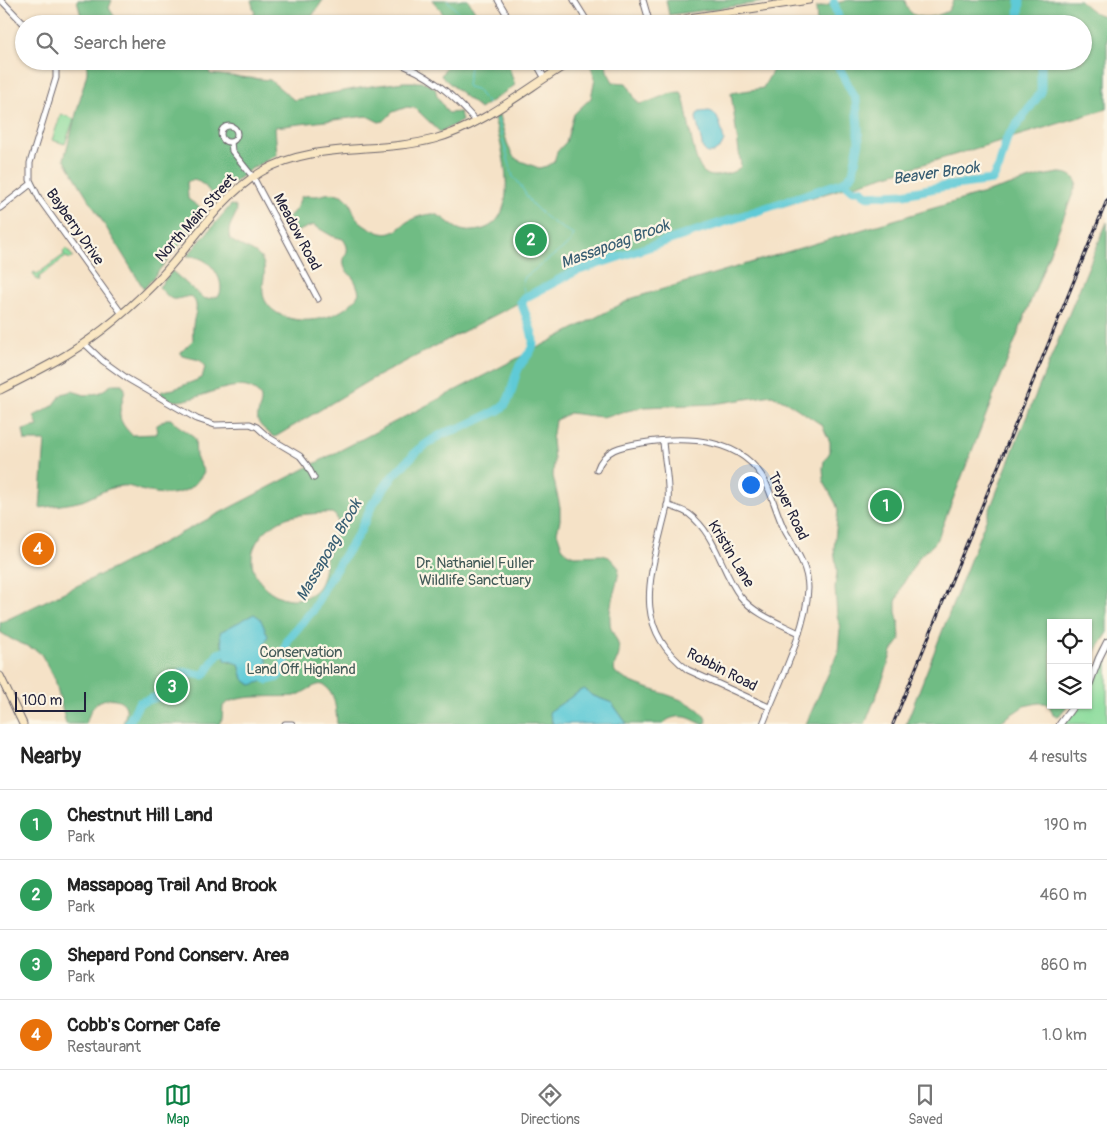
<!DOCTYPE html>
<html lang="en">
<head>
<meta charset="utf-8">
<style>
  :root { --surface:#fff; --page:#f6f6f6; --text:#222; --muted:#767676; --line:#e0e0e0; --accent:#0b8043 }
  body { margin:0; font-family:Pangolin,sans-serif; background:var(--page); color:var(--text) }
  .controls { position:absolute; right:15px; bottom:15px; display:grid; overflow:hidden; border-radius:0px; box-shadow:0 1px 4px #0004 }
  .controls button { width:45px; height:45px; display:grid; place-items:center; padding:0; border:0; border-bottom:1px solid var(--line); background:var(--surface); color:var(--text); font:25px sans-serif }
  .scale { position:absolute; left:15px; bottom:12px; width:71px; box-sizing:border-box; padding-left:5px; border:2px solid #22223b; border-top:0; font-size:14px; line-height:18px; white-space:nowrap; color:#22223b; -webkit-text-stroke:4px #fcf5e5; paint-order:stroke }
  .you { position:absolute; left:750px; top:484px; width:18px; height:18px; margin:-12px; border:4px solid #fff; border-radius:50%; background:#1a73e8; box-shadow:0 0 0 8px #1a73e833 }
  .badge { display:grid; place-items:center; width:32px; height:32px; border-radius:50%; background:var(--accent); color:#fff; font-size:16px; font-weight:700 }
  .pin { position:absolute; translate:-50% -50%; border:2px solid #fff; box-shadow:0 1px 5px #0006 }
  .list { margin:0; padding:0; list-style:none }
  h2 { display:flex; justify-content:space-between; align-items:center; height:65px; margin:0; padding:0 20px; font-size:21px }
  h2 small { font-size:16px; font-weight:400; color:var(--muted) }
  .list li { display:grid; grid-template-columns:32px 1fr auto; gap:15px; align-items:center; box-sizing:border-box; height:70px; padding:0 20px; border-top:1px solid var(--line) }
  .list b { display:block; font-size:19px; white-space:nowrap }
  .list p { margin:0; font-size:16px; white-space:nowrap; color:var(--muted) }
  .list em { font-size:16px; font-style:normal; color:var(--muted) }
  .icon { flex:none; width:28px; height:28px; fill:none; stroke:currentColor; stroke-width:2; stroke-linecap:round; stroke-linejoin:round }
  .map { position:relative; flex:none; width:1107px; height:724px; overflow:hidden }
  .search { position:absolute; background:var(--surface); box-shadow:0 1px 4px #0004; left:15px; right:15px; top:15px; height:55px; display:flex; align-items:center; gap:12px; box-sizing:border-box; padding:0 18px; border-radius:28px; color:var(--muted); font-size:19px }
  .sheet { height:345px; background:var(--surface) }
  nav { display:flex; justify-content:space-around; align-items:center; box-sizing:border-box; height:70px; border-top:1px solid var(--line); background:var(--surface); font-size:14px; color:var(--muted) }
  nav a { display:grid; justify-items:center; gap:2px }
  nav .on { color:var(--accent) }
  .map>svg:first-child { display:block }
  .green { fill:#8bdc9c; stroke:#567f6c }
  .forest { fill:#70bc84; stroke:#496f60; fill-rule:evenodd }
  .water { fill:#5ecad7; stroke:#407689 }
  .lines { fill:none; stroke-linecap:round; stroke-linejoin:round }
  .stream { stroke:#5ecad7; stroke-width:1 }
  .river { stroke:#5ecad7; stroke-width:9 }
  .minor-casing { stroke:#6c656c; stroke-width:7 }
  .tertiary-casing { stroke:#6c656c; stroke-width:8 }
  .secondary-casing { stroke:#6c656c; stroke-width:9 }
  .minor { stroke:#fff; stroke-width:5 }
  .tertiary { stroke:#fff; stroke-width:6 }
  .secondary { stroke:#fae7c3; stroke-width:7 }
  .rail-casing { stroke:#22223b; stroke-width:3 }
  .rail { stroke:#fcf5e5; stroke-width:1; stroke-dasharray:4; stroke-linecap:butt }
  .labels { text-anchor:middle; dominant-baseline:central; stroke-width:4.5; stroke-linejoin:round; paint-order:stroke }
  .street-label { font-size:15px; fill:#22223b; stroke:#fcf5e5 }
  .park-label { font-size:15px; fill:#425a58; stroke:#fcf5e5 }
  .water-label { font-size:16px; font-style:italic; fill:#375d72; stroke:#fcf5e5 }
</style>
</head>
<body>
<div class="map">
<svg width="1107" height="724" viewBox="0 0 1107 724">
  <rect width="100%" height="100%" fill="#fcf5e5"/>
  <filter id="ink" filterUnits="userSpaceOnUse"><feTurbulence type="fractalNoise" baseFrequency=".02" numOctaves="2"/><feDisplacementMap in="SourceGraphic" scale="10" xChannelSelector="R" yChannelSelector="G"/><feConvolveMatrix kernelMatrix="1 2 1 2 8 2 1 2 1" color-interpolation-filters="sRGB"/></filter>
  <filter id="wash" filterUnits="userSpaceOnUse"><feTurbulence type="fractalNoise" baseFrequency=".0096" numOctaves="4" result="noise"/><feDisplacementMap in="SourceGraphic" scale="20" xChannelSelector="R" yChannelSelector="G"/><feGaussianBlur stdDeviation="1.12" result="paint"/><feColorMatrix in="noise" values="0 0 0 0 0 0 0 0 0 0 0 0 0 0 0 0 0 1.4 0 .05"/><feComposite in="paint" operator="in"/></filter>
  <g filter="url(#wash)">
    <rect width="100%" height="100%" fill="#f5e2c7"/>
    <g class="green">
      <path d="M61 114 74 119 65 144 52 140Z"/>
      <path d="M66 248 73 257 70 259 66 257 39 277 40 280H37L33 273 34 272 37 274 64 255 63 251Z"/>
      <path d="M1107 649V724H1064L1079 705H1088C1088 690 1100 663 1107 649Z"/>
    </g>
    <g class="forest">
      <path d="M77 0H112L109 8 119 24H83Z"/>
      <path d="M251 0H323L308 22 300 17 298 24H250L249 17 255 14Z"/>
      <path d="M432 0H468L483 24H445L441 10Z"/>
      <path d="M666 0H781L669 15Z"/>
      <path d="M849 0H905C908 23 933 19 948 11L954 0H1080C1087 8 1096 16 1107 16V109L774 209 578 272 370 380 275 437C269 433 261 428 258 421 255 411 269 399 254 390 234 377 197 402 175 401 170 400 166 397 161 394L162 391 174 389 202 378 205 367 200 360 182 356 180 353 193 340C193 335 192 331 193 327 193 316 202 304 190 296 170 300 174 303 159 287L172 271 203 298 207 299 219 296C226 282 212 262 199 258 195 256 190 256 187 256L231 205 235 206 237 210C234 221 226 227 230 239 238 247 252 248 260 257 271 270 257 288 266 302 285 332 345 322 359 293 358 288 356 282 353 278 350 273 345 272 344 265 342 253 353 253 343 239L332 236 313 225 291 234 284 222 296 209 301 197C306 195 310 196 316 196 323 195 330 192 338 194 350 197 351 207 356 217 360 223 374 231 381 233 394 236 398 228 407 222 413 218 425 214 433 214 446 216 452 230 466 231 527 234 503 152 494 118L499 115 508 146 513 156 518 160 539 168 547 166 554 162 557 152 566 142 574 114 591 98 595 78 589 61H606L607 71 613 82 626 83C632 90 633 98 639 104 654 102 666 92 681 92 689 108 691 164 705 173 710 177 715 176 720 175 728 174 736 172 741 166L731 93 763 88 778 61H1083V24H817L816 8Z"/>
      <path d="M87 61H159L167 66 205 61 210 74 270 80 294 100 371 86 404 82H424L435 88 437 96 448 113 460 112 462 121 440 132 415 108 407 107 393 112 384 121 379 122 367 116 275 127 277 155 251 169 214 197 205 186 195 179 187 182 188 199 206 212 144 289 64 159 87 73Z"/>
      <path d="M449 61H507L515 85 480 109 441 76Z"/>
      <path d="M1059 173C1068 173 1073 175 1077 183L939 535 934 544 920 556 903 584 896 602V612L899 623 900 640 892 651 886 671 865 724H806L838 652 840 628 837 615 835 588 837 572 834 549 838 510 836 504 824 482 823 468 824 461 830 452V442L822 425 787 402 772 395 713 404 644 407 602 417 569 413 555 421 552 440 554 460 553 476 560 507V520L557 532 562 547 567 553 575 556 602 555 609 557 619 568C618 586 608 604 610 622 610 633 619 639 619 650 620 659 612 664 615 672 636 692 700 695 707 722L704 724C698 723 695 720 689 718 681 715 668 717 663 724H627L612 703 591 695 551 721 553 724H337C336 712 336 691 323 685 316 682 303 694 295 696 277 698 236 693 223 706L222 719 219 724H123C124 719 127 713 126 708 122 695 102 697 95 705 90 710 88 718 86 724H66L55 679 41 654 36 650 11 639 0 632V623L112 569 633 298 1041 176ZM323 513H332L336 516C342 527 327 550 325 564 323 580 321 590 305 597 282 606 253 585 252 561 251 540 271 523 289 517 300 514 312 514 323 513ZM220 640 264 645 268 666 251 685 243 679 239 664 235 662H228Z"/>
      <path d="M1107 222V634L1094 654 1088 673V623H1051V705H1068L1058 717 1053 715 1050 707 1045 703H1038L1024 706 997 724H906L1017 440Z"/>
      <path d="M113 384H122L125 389C121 412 113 416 132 435L157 434 156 426 166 419H171C178 428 188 430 195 439L196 457 204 472C187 499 168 496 140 490 135 488 127 485 122 486 108 487 95 496 82 501 68 505 55 505 40 508L45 441H25L23 430 38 426 34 416 53 406 62 394 72 391 85 395 99 393Z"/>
    </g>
    <g class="water">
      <path d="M700 112C703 112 709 110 712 112 719 115 723 134 724 141L721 147 713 153H707L703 149 696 118 697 114Z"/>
      <path d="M254 614 260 618 268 636 264 645 268 666 266 679 261 682 251 685 243 679 239 664 225 660C225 650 220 642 220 632Z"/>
      <path d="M585 689 591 695 612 703 627 724H553L549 712 580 691Z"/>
    </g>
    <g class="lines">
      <g class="stream">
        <path d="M447 0 459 13 460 24"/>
        <path d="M469 61 470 67 467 85 468 87 476 89 488 104"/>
        <path d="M497 118 513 177C523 185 525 197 534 206 545 218 560 228 574 234L570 243 525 277 522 284 526 297"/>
      </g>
      <g class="river">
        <path d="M1020 0 1019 16 1022 24"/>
        <path d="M834 3 840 24"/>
        <path d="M844 182 853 190H861L866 196 904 194 940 187 992 180 999 167 1007 138 1041 92V61"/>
        <path d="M257 672 268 680 276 678 280 674 285 662V649L288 639 313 610 326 584 359 533 372 505 393 476 418 450 434 439 444 433 463 427 497 411C514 402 511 382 519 367 523 359 532 353 533 344 534 333 525 313 521 302L526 297 576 271 844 182 853 173 859 142 856 100 837 64 838 61"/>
        <path d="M128 724 139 703 163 695 182 672 204 675 218 654 230 650 233 654"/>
      </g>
    </g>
  </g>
  <g filter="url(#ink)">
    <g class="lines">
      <g class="minor-casing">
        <g id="minor">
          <path d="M1 0 24 24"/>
          <path d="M498 0 512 24"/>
          <path d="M574 0 589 24"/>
          <path d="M643 0 650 24"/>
          <path d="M53 61 56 71V78L30 163V180L40 200 122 314"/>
          <path d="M307 61 322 65 340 61"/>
          <path d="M392 61C430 74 451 93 477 122"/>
          <path d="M535 61 544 77"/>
          <circle cx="229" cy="134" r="8"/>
          <path d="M231 142 232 151 253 177 318 299"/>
          <path d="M0 208 31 184"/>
          <path d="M84 343 103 361 128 379 197 419 215 425 250 424 257 427 268 437 300 456 307 465 314 478"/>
          <path d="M663 441C664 459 670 485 668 502 666 512 663 522 661 531 647 587 636 630 688 670L769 707"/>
          <path d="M597 470C604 449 621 446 642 443 686 436 743 437 766 483 773 498 777 514 784 529 794 547 808 566 808 588 807 629 778 685 763 724"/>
          <path d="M667 505C674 508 683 510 689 514 717 536 720 569 740 596 754 614 779 623 799 633"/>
          <path d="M285 724H292"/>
        </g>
      </g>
      <g class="tertiary-casing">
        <g id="tertiary">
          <path d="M1088 688 1099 658 1107 642"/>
          <path d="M1060 724 1074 705"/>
        </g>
      </g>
      <g class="secondary-casing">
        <g id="secondary">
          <path d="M667 24 689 18 809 0"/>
          <path d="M0 390C18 381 36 372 54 362 90 342 123 315 152 286 189 250 216 199 261 172 313 141 378 154 434 139 483 126 528 87 572 61"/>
          <path d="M0 676 23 724"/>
        </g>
      </g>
      <use href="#minor" class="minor"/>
      <use href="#tertiary" class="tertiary"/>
      <use href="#secondary" class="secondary"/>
      <g class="rail-casing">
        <path id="rail" d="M893 724 1107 200"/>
      </g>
      <use href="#rail" class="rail"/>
    </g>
  </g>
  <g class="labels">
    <g class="street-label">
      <text transform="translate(196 218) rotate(-48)">North Main Street</text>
      <text transform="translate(75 227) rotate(55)">Bayberry Drive</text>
      <text transform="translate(297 232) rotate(62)">Meadow Road</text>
      <text transform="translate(788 506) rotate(64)">Trayer Road</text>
      <text transform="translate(731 554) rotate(59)">Kristin Lane</text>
      <text transform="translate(722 670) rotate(27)">Robbin Road</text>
    </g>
    <g class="park-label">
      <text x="475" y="563">Dr. Nathaniel Fuller<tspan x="475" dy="17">Wildlife Sanctuary</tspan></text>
      <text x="301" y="652">Conservation<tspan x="301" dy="17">Land Off Highland</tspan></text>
    </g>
    <g class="water-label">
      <text transform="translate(936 173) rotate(-8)">Beaver Brook</text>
      <text transform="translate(615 244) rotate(-20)">Massapoag Brook</text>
      <text transform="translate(329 550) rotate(-60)">Massapoag Brook</text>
    </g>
  </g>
</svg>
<div class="controls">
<button><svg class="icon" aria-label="locate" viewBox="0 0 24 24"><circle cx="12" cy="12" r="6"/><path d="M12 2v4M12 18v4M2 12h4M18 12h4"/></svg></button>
<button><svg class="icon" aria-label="layers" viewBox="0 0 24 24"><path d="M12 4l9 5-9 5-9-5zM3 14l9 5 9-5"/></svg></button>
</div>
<div class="scale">100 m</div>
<div class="you"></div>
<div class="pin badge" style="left:886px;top:506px;background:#2e9e5b">1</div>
<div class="pin badge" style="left:531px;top:240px;background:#2e9e5b">2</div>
<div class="pin badge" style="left:172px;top:687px;background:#2e9e5b">3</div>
<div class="pin badge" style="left:38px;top:549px;background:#e8710a">4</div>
<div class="search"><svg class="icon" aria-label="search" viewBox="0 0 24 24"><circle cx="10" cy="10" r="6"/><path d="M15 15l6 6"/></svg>Search here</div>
</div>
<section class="sheet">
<h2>Nearby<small>4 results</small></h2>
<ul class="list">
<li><span class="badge" style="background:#2e9e5b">1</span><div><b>Chestnut Hill Land</b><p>Park</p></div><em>190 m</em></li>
<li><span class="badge" style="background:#2e9e5b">2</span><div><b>Massapoag Trail And Brook</b><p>Park</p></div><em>460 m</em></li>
<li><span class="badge" style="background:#2e9e5b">3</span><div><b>Shepard Pond Conserv. Area</b><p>Park</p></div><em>860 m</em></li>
<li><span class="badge" style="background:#e8710a">4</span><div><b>Cobb's Corner Cafe</b><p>Restaurant</p></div><em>1.0 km</em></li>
</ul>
</section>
<nav>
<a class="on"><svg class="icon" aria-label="map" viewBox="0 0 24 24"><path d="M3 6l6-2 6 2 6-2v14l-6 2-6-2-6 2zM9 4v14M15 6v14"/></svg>Map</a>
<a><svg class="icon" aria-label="directions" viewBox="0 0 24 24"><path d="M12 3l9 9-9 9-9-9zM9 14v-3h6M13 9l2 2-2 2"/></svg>Directions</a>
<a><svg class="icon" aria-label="saved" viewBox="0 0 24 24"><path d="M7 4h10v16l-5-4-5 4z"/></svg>Saved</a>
</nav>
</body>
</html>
